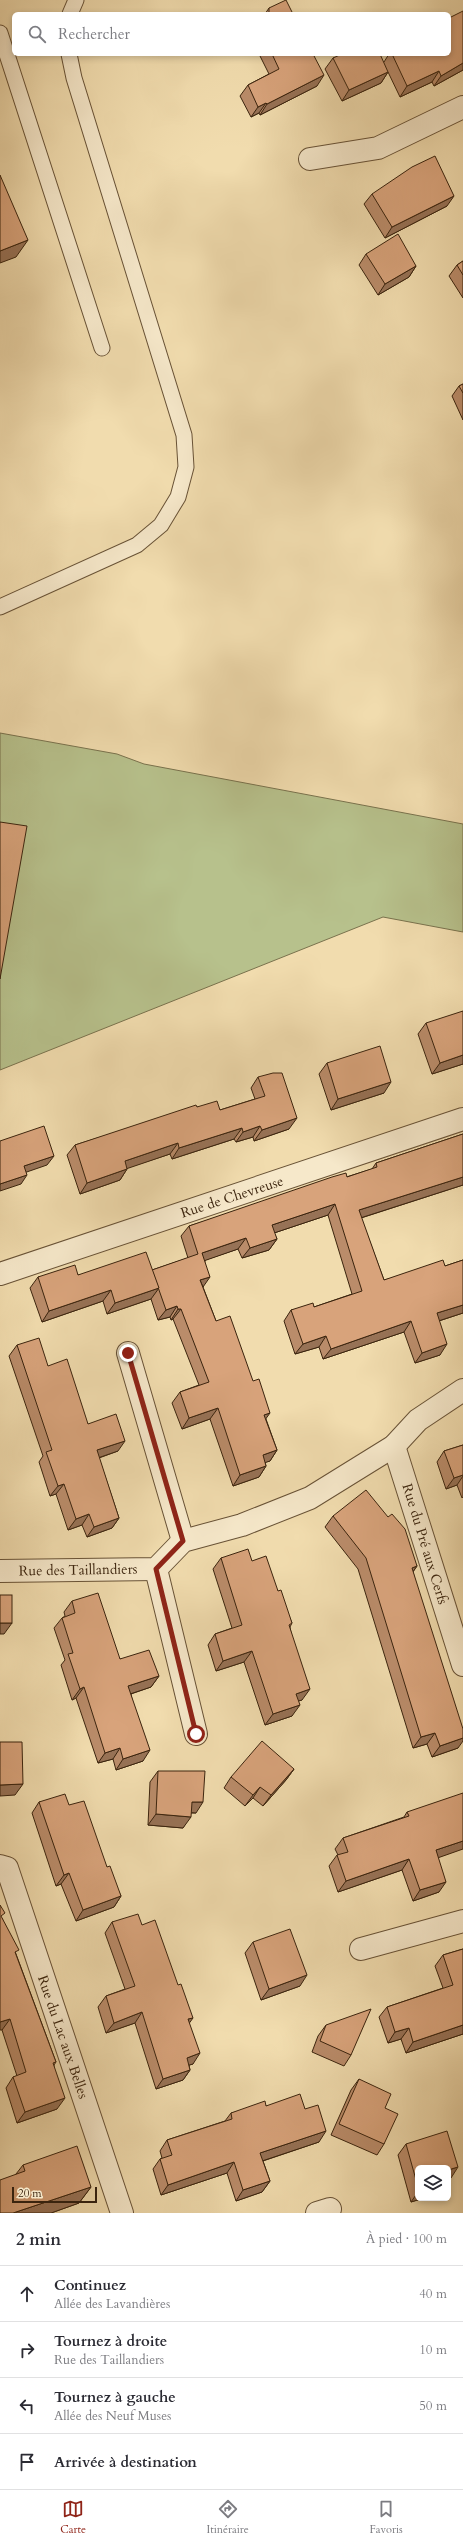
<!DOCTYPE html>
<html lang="fr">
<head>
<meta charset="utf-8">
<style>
  :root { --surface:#fff; --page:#f7f7f7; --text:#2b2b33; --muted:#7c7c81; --line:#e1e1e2; --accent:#8f2418 }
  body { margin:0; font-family:Cardo,serif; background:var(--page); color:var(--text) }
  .controls { position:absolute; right:12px; bottom:12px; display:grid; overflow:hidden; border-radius:6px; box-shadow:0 2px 6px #0003 }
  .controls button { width:36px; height:36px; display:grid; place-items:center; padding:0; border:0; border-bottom:1px solid var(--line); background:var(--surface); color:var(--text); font:20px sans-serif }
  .scale { position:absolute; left:12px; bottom:10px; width:85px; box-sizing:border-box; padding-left:4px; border:2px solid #3b240e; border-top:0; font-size:11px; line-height:14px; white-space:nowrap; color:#3b240e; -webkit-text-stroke:3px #f6e8ca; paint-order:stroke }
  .stop { position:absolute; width:12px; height:12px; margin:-9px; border:3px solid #8f2418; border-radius:50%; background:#fff }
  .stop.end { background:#8f2418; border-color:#fff; box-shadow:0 1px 4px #0008 }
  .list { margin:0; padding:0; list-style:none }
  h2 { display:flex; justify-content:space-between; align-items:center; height:52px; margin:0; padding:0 16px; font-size:17px }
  h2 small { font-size:13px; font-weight:400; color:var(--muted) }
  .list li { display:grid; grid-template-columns:26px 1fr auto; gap:12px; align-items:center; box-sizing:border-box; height:56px; padding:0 16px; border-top:1px solid var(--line) }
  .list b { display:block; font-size:15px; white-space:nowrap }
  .list p { margin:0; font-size:13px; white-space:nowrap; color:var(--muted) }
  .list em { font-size:13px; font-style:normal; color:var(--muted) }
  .icon { flex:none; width:22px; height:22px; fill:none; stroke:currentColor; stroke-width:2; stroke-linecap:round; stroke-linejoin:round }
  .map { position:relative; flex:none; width:463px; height:2213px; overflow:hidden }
  .search { position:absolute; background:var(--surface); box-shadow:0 2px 6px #0003; left:12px; right:12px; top:12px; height:44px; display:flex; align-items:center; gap:10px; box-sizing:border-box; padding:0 14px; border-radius:6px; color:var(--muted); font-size:15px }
  .sheet { height:276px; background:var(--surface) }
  nav { display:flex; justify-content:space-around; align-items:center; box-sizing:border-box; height:56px; border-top:1px solid var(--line); background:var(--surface); font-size:11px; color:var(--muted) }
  nav a { display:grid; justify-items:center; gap:2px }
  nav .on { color:var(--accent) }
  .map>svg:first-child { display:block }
  .green { fill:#b7c18c; stroke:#79724d }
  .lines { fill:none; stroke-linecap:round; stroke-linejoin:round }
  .service-casing { stroke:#685236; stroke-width:17 }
  .minor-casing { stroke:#685236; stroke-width:24 }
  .service { stroke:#f6e8ca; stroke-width:15 }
  .minor { stroke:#f6e8ca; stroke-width:22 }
  .wall { fill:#ba8c6a; stroke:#3b240e }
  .shaded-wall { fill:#977256; stroke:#3b240e }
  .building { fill:#d8a37b; stroke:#3b240e }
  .route { stroke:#8f2418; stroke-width:5 }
  .labels { text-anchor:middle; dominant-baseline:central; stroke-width:3.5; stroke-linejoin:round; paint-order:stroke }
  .street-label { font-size:14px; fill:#3b240e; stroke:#f6e8ca }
</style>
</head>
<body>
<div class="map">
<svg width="463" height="2213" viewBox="0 0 463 2213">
  <rect width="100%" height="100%" fill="#f1dcae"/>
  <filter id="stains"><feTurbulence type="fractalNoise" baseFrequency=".005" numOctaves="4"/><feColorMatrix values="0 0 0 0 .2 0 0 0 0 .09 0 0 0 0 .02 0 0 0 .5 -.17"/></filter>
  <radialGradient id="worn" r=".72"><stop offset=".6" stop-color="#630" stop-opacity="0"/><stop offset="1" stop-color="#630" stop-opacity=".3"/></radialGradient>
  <path class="green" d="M0 733 117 754 144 764 463 824V932L383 917 0 1070Z"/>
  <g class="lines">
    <g class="service-casing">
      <g id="service">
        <path d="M70 14 76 0"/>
        <path d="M0 33 102 348"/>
        <path d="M0 607 137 545 161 525 178 497 186 467 184 435 74 78 69 54"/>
      </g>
    </g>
    <g class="minor-casing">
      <g id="minor">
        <path d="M310 159 378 148 463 107"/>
        <path d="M0 1274 463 1119"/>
        <path d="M128 1353 183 1541"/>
        <path d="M394 1446 463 1665"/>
        <path d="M156 1569 196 1734"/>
        <path d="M0 1571 156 1569 183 1541 242 1525 310 1498 394 1446 418 1420 463 1390"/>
        <path d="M0 1866 7 1868 122 2213"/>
        <path d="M361 1949 463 1921"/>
        <path d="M317 2213 330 2209"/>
      </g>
    </g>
    <use href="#service" class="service"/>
    <use href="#minor" class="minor"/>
  </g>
  <g class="wall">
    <path d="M269 8 293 14H265Z"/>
    <path d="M259 54H313L317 86 260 115 259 113 251 117 240 96 248 85 269 74Z"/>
    <path d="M389 54H449L463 70 434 86 432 82 400 97 388 72 381 83 342 101 325 69 333 58 384 62Z"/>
    <path d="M372 194 447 206 385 238 364 204Z"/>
    <path d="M366 254 416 266 409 277 378 295 359 265Z"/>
    <path d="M463 261V298L449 276 457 265Z"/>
    <path d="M463 384V420L452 396 459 386Z"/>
    <path d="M426 1023 463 1064 432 1074 418 1034Z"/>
    <path d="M327 1063 384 1093 331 1110 319 1074Z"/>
    <path d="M258 1077 289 1129 254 1141 253 1137 236 1142 234 1139 172 1159 170 1154 127 1168V1169L120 1180 80 1194 67 1155 75 1145 197 1107 220 1110 255 1099 251 1088Z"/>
    <path d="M463 1134V1185L361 1218 384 1280 445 1266 463 1260V1313L439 1321 440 1355 415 1363 404 1332 323 1359 319 1347 295 1354 284 1321 291 1310 314 1307 352 1294 328 1215 274 1233 277 1239 269 1250 242 1258 238 1249 205 1260 203 1287 216 1321 266 1419 277 1450 270 1461 265 1462 266 1466 259 1477 233 1486 210 1419 182 1429 172 1403 180 1392 199 1385 173 1319 171 1320 170 1317 158 1320 151 1299 107 1314 103 1301 42 1322 30 1288 38 1277 78 1275 152 1270 188 1258 181 1236 189 1226 372 1169 376 1163Z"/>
    <path d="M17 1345 48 1366 88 1424 118 1451 99 1458 119 1518 112 1528 87 1537 82 1525 68 1530 56 1494 50 1496 39 1462 43 1456 9 1356Z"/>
    <path d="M463 1445V1497L462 1498 457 1485 446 1489 437 1462 444 1451Z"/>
    <path d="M333 1516 388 1517 417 1566 413 1572 458 1748 432 1757 427 1744 413 1748 358 1569 325 1527Z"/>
    <path d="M221 1558 252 1561 278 1591 292 1623 290 1627 302 1700 298 1701 292 1716 265 1725 244 1662 216 1671 208 1645 215 1634 232 1628 213 1569Z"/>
    <path d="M72 1601 120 1659 159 1676 151 1687 131 1694 143 1761 116 1770 113 1759 98 1763 76 1698 72 1700 61 1665 65 1660 54 1628 62 1618 65 1616 64 1612Z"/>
    <path d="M294 1769 286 1780 263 1806 253 1798 245 1806 224 1788 231 1777Z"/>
    <path d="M158 1771 196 1813H191L183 1828 148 1825 150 1782Z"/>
    <path d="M39 1802 69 1805 107 1867 121 1896 114 1907 76 1921 61 1884 56 1886 32 1813Z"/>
    <path d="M407 1812 438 1857 439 1892 413 1901 402 1870 338 1892 329 1866 337 1855H338L335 1849 343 1838 404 1817Z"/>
    <path d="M2 1918 16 1954 56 2062 54 2065 57 2109 17 2123 6 2088 13 2077 17 2076 2 2030Z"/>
    <path d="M112 1922 142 1925 189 2023 193 2064 189 2065 190 2070 183 2080 156 2089 135 2023 106 2033 98 2007 106 1996 125 1989 105 1933Z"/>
    <path d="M253 1942 300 1986 261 2000 245 1953Z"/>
    <path d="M463 1949V2034L406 2053 401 2039 388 2043 379 2017 387 2007 443 1988 435 1966 443 1955Z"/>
    <path d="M326 2025 351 2055 344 2066 312 2052 318 2036Z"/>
    <path d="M359 2079 385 2108 384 2144 377 2155 331 2135 351 2090Z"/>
    <path d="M266 2106 305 2109 319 2142 263 2161 270 2181 262 2192 236 2201 227 2173 161 2195 153 2169 160 2159 162 2158 160 2151 167 2140 225 2121 231 2113Z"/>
    <path d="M406 2144 451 2178 418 2168V2198H424L411 2202 398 2155Z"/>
    <path d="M23 2165 91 2187 79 2203 51 2213H0L16 2174Z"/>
  </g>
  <g class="shaded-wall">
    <path d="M463 63V70L434 86 441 76Z"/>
    <path d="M439 71 432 82 400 97 407 86Z"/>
    <path d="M388 72 381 83 342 101 349 90Z"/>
    <path d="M324 75 317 86 260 115 267 104Z"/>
    <path d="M266 103 259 113 251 117 258 107Z"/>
    <path d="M454 196 447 206 385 238 392 227Z"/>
    <path d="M28 240 16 257 0 263V251Z"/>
    <path d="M416 266 409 277 378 295 385 284Z"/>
    <path d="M463 1055V1064L432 1074 440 1063Z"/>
    <path d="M391 1082 384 1093 331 1110 338 1099Z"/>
    <path d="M297 1118 289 1129 254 1141 262 1130Z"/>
    <path d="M260 1126 253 1137 236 1142 243 1132Z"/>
    <path d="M242 1128 234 1139 172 1159 179 1148Z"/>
    <path d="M178 1143 170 1154 117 1172 125 1161Z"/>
    <path d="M54 1156 47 1165 18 1175 24 1166Z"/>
    <path d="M127 1169 120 1180 80 1194 87 1183Z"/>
    <path d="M27 1175 21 1184 0 1191V1184Z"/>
    <path d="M463 1177V1185L351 1221 359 1210Z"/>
    <path d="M335 1204 328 1215 265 1236 272 1225Z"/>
    <path d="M246 1238 238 1249 195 1264 202 1253Z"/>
    <path d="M277 1239 269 1250 242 1258 250 1248Z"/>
    <path d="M210 1277 203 1287 200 1280Z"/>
    <path d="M159 1288 151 1299 107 1314 115 1303Z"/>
    <path d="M111 1290 103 1301 42 1322 49 1311Z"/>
    <path d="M463 1305V1313L429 1324 437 1313Z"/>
    <path d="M177 1306 170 1317 158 1320 166 1310Z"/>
    <path d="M178 1309H181L173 1319 171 1320Z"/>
    <path d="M411 1321 404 1332 323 1359 331 1349Z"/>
    <path d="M326 1336 319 1347 295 1354 303 1344Z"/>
    <path d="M447 1344 440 1355 415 1363 422 1353Z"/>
    <path d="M218 1408 210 1419 182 1429 189 1418Z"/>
    <path d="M270 1413 262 1424 264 1415Z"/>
    <path d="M125 1441 118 1451 89 1461 97 1450Z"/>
    <path d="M277 1450 270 1461 255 1466 263 1455Z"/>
    <path d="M266 1466 259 1477 233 1486 240 1475Z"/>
    <path d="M463 1475V1476L457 1485 446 1489 454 1478Z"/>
    <path d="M64 1484 56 1494 50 1496 58 1486Z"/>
    <path d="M89 1514 82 1525 68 1530 76 1519Z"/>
    <path d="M119 1518 112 1528 87 1537 94 1527Z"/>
    <path d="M417 1566 409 1577 412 1568Z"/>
    <path d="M0 1623H12L4 1634H0Z"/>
    <path d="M252 1651 244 1662 216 1671 223 1661Z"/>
    <path d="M159 1676 151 1687 121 1697 128 1686Z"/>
    <path d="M84 1687 76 1698 72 1700 80 1689Z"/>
    <path d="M310 1689 302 1700 288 1704 296 1694Z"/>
    <path d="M300 1705 292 1716 265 1725 273 1714Z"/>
    <path d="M435 1733 427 1744 413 1748 421 1737Z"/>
    <path d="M463 1738V1741L458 1748 432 1757 440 1746Z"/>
    <path d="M120 1748 113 1759 98 1763 105 1753Z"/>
    <path d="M150 1750 143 1761 116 1770 123 1759Z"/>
    <path d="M294 1769 286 1780 263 1806 271 1795Z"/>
    <path d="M23 1784 15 1795 0 1796V1785Z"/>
    <path d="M260 1787 253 1798 245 1806 253 1795Z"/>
    <path d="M192 1802H203L196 1813 184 1812Z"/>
    <path d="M156 1814 191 1817 183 1828 148 1825Z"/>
    <path d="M463 1841V1849L429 1861 436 1850Z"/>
    <path d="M409 1859 402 1870 338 1892 346 1881Z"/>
    <path d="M69 1873 61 1884 56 1886 64 1875Z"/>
    <path d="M446 1882 439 1892 413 1901 420 1890Z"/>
    <path d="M121 1896 114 1907 76 1921 83 1910Z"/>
    <path d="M307 1975 300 1986 261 2000 269 1989Z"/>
    <path d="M142 2012 135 2023 106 2033 114 2023Z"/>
    <path d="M193 2018 185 2029 188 2019Z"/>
    <path d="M10 2019 2 2030H0V2022Z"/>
    <path d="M463 2025V2034L406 2053 413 2042Z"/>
    <path d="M409 2028 401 2039 388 2043 395 2032Z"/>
    <path d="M200 2053 193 2064 179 2068 187 2058Z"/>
    <path d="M190 2070 183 2080 156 2089 163 2079Z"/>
    <path d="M65 2098 57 2109 17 2123 25 2112Z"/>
    <path d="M326 2131 319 2142 253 2164 260 2153Z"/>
    <path d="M234 2162 227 2173 161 2195 168 2185Z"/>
    <path d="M458 2167 451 2178H448V2170Z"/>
    <path d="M270 2181 262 2192 236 2201 243 2190Z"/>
    <path d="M91 2187 79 2203 51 2213H13Z"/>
    <path d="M418 2192V2198H424L411 2202Z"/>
  </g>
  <g class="building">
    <path d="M286 0 293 14H268L269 13V8Z"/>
    <path d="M463 11V63L441 76 439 71 407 86 392 54H449V18Z"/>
    <path d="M272 54H313L324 75 267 104 266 103 258 107 248 85 279 69Z"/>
    <path d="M342 54H380L388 72 349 90 333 58Z"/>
    <path d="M435 156 454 196 392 227 372 194 412 167Z"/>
    <path d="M0 175 28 240 0 251Z"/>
    <path d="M398 234 416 266 385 284 366 254Z"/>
    <path d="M463 261V275L457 265Z"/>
    <path d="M463 384V393L459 386Z"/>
    <path d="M0 822 27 826 0 979Z"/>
    <path d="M463 1011V1055L440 1063 426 1023Z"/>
    <path d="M380 1046 391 1082 338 1099 327 1063Z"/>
    <path d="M273 1073H282L297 1118 262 1130 260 1126 243 1132 242 1128 179 1148 178 1143 125 1161 127 1169 87 1183 75 1145 196 1105 197 1107 217 1101 220 1110 265 1096 258 1077Z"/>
    <path d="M44 1126 54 1156 24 1166 27 1175 0 1184V1141Z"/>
    <path d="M463 1134V1177L359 1210 384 1280 443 1260 445 1266 463 1260V1305L437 1313 447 1344 422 1353 411 1321 331 1349 326 1336 303 1344 291 1310 313 1303 314 1307 362 1291 335 1204 272 1225 277 1239 250 1248 246 1238 202 1253 210 1277 200 1280 216 1321 230 1316 253 1381 259 1379 270 1413 264 1415 277 1450 263 1455 266 1466 240 1475 218 1408 189 1418 180 1392 209 1382 181 1309H178L177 1306 166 1310 152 1270 198 1254 189 1226 332 1177 346 1173 347 1177 377 1167 376 1163Z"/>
    <path d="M146 1252 159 1288 115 1303 111 1290 49 1311 38 1277 75 1265 78 1275Z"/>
    <path d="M39 1338 48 1366 67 1359 88 1424 116 1414 125 1441 97 1450 119 1518 94 1527 89 1514 76 1519 64 1484 58 1486 46 1452 52 1450 17 1345Z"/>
    <path d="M463 1445V1475L454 1478 444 1451Z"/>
    <path d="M366 1490 388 1517 392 1514 405 1529 417 1566 412 1568 463 1729V1738L440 1746 435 1733 421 1737 366 1558 333 1516Z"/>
    <path d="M248 1549 252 1561 266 1556 278 1591 281 1590 292 1623 289 1625 310 1689 296 1694 300 1705 273 1714 252 1651 223 1661 215 1634 242 1625 221 1558Z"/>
    <path d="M98 1593 120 1659 149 1650 159 1676 128 1686 150 1750 123 1759 120 1748 105 1753 84 1687 80 1689 68 1654 73 1653 62 1618 75 1613 72 1601Z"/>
    <rect x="0" y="1595" width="12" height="28"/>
    <path d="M262 1741 294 1769 271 1795 260 1787 253 1795 231 1777Z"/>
    <path d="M0 1742H22L23 1784 0 1785Z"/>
    <path d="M158 1771H205L203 1802H192L191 1817 156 1814Z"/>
    <path d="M463 1793V1841L436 1850 446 1882 420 1890 409 1859 346 1881 337 1855 348 1852 343 1838 409 1816 407 1812Z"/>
    <path d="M65 1794 69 1805 84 1801 107 1867 110 1866 121 1896 83 1910 69 1873 64 1875 39 1802Z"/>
    <path d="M0 1905 5 1913 1 1916 19 1950 15 1952 56 2062 53 2063 65 2098 25 2112 13 2077 26 2072 10 2019 0 2022Z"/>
    <path d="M138 1914 142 1925 155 1920 178 1985 181 1984 193 2018 188 2019 200 2053 187 2058 190 2070 163 2079 142 2012 114 2023 106 1996 135 1986 112 1922Z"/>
    <path d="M290 1929 307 1975 269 1989 253 1942Z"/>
    <path d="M463 1949V2025L413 2042 409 2028 395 2032 387 2007 453 1985 443 1955Z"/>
    <path d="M371 2009 351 2055 320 2041 326 2025Z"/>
    <path d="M359 2079 391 2094 385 2108 398 2114 384 2144 339 2124Z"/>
    <path d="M300 2094 305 2109 318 2105 326 2131 260 2153 270 2181 243 2190 234 2162 168 2185 160 2159 172 2155 167 2140 232 2119 231 2113 265 2101 266 2106Z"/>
    <path d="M447 2131 458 2167 448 2170V2168H418V2187L406 2144Z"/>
    <path d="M77 2146 91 2187 13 2213H0V2180L25 2171 23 2165Z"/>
  </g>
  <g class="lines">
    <path class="route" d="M128 1353 183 1541 156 1569 196 1734"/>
  </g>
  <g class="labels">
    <g class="street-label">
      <text transform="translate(232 1197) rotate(-18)">Rue de Chevreuse</text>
      <text transform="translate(425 1544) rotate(73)">Rue du Pré aux Cerfs</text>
      <text transform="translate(78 1570) rotate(-1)">Rue des Taillandiers</text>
      <text transform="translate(63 2037) rotate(71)">Rue du Lac aux Belles</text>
    </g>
  </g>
  <rect width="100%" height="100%" filter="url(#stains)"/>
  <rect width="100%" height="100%" fill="url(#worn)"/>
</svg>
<div class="controls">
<button><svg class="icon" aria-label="layers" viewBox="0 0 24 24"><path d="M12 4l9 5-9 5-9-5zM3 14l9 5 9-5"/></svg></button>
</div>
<div class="scale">20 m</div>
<div class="stop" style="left:196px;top:1734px"></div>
<div class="stop end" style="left:128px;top:1353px"></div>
<div class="search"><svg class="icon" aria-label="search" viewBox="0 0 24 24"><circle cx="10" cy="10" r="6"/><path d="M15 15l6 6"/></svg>Rechercher</div>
</div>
<section class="sheet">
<h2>2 min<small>À pied · 100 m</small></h2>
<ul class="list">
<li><svg class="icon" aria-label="ahead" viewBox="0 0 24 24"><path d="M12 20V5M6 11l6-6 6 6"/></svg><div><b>Continuez</b><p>Allée des Lavandières</p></div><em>40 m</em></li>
<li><svg class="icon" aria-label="right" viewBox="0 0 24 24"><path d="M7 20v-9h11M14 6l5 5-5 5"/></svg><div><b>Tournez à droite</b><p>Rue des Taillandiers</p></div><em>10 m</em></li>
<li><svg class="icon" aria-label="left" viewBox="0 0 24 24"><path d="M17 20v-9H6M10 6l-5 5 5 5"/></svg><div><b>Tournez à gauche</b><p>Allée des Neuf Muses</p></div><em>50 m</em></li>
<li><svg class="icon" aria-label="arrive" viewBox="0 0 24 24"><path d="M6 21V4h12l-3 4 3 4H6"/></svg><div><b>Arrivée à destination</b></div></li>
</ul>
</section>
<nav>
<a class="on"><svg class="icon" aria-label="map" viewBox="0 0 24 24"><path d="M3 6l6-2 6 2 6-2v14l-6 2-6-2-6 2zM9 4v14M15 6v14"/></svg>Carte</a>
<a><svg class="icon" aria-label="directions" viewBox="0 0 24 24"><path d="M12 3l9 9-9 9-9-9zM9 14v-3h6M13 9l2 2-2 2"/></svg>Itinéraire</a>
<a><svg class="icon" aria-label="saved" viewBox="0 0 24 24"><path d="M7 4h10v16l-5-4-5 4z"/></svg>Favoris</a>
</nav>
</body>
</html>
